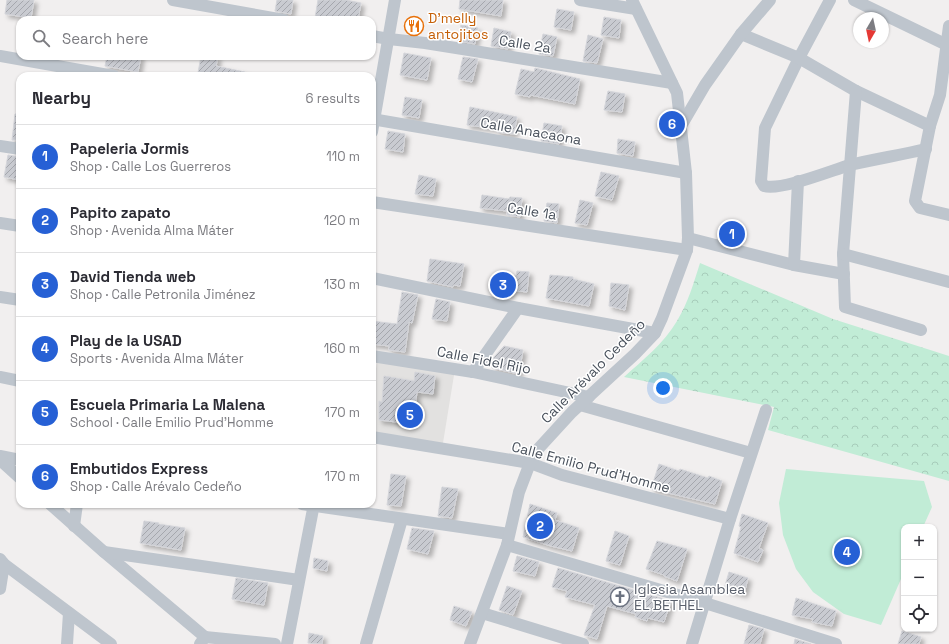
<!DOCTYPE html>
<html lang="en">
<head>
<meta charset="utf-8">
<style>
  :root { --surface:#fff; --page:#f2f2f3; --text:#2b2b33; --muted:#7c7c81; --line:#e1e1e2; --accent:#2660d5 }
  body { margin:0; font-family:"Space Grotesk",sans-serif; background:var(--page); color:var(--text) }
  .controls { position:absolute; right:12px; bottom:12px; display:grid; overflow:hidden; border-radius:8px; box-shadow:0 1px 3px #0004 }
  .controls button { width:36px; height:36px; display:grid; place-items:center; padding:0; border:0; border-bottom:1px solid var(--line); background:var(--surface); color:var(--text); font:20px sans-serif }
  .compass { position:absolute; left:853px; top:12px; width:36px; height:36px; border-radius:50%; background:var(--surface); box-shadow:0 1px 3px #0004; rotate:189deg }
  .you { position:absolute; left:663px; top:388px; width:14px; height:14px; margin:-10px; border:3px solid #fff; border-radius:50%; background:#1a73e8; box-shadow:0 0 0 6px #1a73e833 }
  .badge { display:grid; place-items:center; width:26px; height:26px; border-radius:50%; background:var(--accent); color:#fff; font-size:13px; font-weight:700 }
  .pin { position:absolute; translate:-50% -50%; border:2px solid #fff; box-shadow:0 1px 4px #0006 }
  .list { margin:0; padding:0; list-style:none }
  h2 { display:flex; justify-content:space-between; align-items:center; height:52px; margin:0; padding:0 16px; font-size:17px }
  h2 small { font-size:13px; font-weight:400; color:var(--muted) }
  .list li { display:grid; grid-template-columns:26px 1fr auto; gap:12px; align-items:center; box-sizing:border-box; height:64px; padding:0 16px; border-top:1px solid var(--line) }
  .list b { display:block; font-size:15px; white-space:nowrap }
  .list p { margin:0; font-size:13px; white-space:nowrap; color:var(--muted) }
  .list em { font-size:13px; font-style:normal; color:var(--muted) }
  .icon { flex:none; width:22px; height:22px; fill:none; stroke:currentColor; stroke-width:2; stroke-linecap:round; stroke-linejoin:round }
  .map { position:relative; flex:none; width:949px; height:644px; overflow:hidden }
  .search { position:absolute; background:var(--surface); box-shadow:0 1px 3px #0004; left:16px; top:16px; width:360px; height:44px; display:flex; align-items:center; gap:10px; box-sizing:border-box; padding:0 14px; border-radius:12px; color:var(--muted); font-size:15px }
  .panel { position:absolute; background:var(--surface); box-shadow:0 1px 3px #0004; left:16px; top:72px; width:360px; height:436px; border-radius:12px }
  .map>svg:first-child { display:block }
  .education { fill:#e2e1e0 }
  .forest { fill:url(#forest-crowns) }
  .pitch { fill:#c1ecd6 }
  .building { fill:url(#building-hatch); stroke:#d4d5da; filter:url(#shadow) }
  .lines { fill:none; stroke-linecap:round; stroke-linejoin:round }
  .minor { stroke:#bec5cd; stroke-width:12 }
  .labels { text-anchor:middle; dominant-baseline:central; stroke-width:3; stroke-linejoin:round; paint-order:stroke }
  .food-label { font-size:14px; fill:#c56008; stroke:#fff; text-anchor:start }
  .street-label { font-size:14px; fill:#48505b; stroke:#fff }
  .worship-label { font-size:14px; fill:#5b616d; stroke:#fff; text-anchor:start }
</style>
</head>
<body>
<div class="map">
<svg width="949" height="644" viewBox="0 0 949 644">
  <defs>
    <pattern id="forest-crowns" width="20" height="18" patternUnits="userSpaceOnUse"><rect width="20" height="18" fill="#c1ecd6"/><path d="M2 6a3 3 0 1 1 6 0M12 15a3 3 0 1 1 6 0" fill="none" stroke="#a7ccba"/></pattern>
    <pattern id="building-hatch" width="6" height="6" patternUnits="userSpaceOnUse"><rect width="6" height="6" fill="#c9cbd1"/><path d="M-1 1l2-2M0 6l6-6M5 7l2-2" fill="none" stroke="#a5a7ad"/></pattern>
    <filter id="shadow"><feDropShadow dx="3.5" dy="3.5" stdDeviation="2" flood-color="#0004"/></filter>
  </defs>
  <rect width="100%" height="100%" fill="#f1efef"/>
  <path class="education" d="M378 357 455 369 442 449 372 437V392Z"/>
  <path class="forest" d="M700 263 833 319 949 356V481L768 430 774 407 624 377C643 360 664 343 677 321 688 303 694 282 700 263Z"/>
  <path class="pitch" d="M786 469 924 481 932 507 923 527H904V572L881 625 844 614 813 592 796 569 783 535 779 503Z"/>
  <g class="building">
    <path d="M7 0H34L31 18 5 14Z"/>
    <path d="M277 0H293L291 14 275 11Z"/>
    <path d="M318 0H346L361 3 358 20H329L315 18Z"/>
    <path d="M460 0H503L501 16 459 9Z"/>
    <path d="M557 9 574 12 571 30 554 27Z"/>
    <path d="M604 17 621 20 619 38 601 35Z"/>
    <path d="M461 25 478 28 475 44 458 41Z"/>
    <path d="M494 28 511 32 508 49 491 46Z"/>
    <path d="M543 34 557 37 553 56 539 54Z"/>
    <path d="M588 35 603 39 597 63 583 61Z"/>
    <path d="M404 53 431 58 427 80 400 75Z"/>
    <path d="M107 56H141L138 72 105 66Z"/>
    <path d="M201 56 218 57 216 66 245 72V76H223L198 73Z"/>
    <path d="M463 57 478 59 472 82 458 79Z"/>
    <path d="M535 68 580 79 575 104 530 95V97L515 94 521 69 534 72Z"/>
    <path d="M608 91 625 94 622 112 604 110Z"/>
    <path d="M405 97 422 100 419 118 402 115Z"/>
    <path d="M470 107 517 117 514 134 497 132 498 129 467 125Z"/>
    <path d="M15 114H20V140H12Z"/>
    <path d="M544 123 562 126 559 144 541 141Z"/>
    <path d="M388 131 405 134 403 152 385 149Z"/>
    <path d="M618 139 635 142 633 156 617 153Z"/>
    <path d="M8 155 20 157V180L4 177Z"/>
    <path d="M601 172 619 176 612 200 595 196Z"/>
    <path d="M419 175 436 179 433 196 415 194Z"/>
    <path d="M482 195 509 199 510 197 522 198 520 217 507 215V211L480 208Z"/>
    <path d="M580 200 593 203 587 225 575 223Z"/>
    <path d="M547 203 559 204 557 223 544 221Z"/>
    <path d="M430 259 464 264 460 286 453 285V287L427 281Z"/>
    <path d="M517 271 529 272 527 292 511 290 510 295 496 293 499 272 516 276Z"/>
    <path d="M550 275 573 277V279L594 284 589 306 546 298Z"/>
    <path d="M611 283 629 285 625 310 609 306Z"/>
    <path d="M402 292 418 295 412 323 409 322 405 352 389 350V346L372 344V321L397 324Z"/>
    <path d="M436 299 450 302 447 321 432 319Z"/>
    <path d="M504 346 523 350 519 374 492 368 494 357Z"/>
    <path d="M415 372 435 376 433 394 417 392 413 424 379 420V401L382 402 384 376 414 381Z"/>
    <path d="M659 464 679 471 680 469 708 478 709 476 722 481 715 504 651 489Z"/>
    <path d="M391 474 406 476 401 506 387 505Z"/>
    <path d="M442 487 458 489 452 518 438 516Z"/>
    <path d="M530 504 557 513 555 520 579 528 572 551 551 546 523 537Z"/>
    <path d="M742 514 768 523 759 548 763 550 758 562 734 553 741 527 739 526Z"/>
    <path d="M144 521 159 523 158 524 185 528 181 550 140 543Z"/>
    <path d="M412 528 434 531 428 554 407 549Z"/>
    <path d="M615 531 629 536 620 565 606 561Z"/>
    <path d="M657 541 687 549 677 581 664 576V575L646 569Z"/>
    <path d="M517 556 539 562 535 576 513 571Z"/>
    <path d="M314 558 328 561 327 571 313 568Z"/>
    <path d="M558 568 671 601 664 622 648 618 647 621 635 617 636 614 607 606 597 639 584 635 595 605 565 597 567 591 552 587Z"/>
    <path d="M729 572 748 578 744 594 724 589Z"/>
    <path d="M236 578 268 583 264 605 232 599Z"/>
    <path d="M507 586 522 591 513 615 499 610Z"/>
    <path d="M796 598 836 611 832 626 812 622 813 619 792 615Z"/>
    <path d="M454 606 472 612 466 626 450 620Z"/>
    <path d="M749 625 764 629 760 644H744Z"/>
    <path d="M902 631 921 637 919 644H898Z"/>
    <path d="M309 633 323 636 322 644 308 643Z"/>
    <path d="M795 639 811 644H794Z"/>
  </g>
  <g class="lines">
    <g class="minor">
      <path d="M173 0 284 20"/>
      <path d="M580 0 636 9"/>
      <path d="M830 0 799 58 765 128 761 181 764 186C781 191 830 171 850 165 875 159 901 155 926 149"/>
      <path d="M854 0 949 46"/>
      <path d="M949 26 940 95 930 126 915 201 920 208 949 215"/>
      <path d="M741 34 799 58 856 91 930 126"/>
      <path d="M372 36 389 39 425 43 672 83"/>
      <path d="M0 56 114 76"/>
      <path d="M856 91 843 254 845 307 921 330"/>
      <path d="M372 119 686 173"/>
      <path d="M681 126 705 85 741 34 770 0"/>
      <path d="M372 132 395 0"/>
      <path d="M0 146 20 149"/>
      <path d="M372 202 687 250"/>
      <path d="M0 223 20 226"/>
      <path d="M688 238 794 265 844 274"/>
      <path d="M843 254 949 282"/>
      <path d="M794 265 798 181"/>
      <path d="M372 278 518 308 655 333"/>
      <path d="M0 297 20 300"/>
      <path d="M372 356 473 372 589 397"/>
      <path d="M473 372 518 308"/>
      <path d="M0 377 20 381"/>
      <path d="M580 405 751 453"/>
      <path d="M372 437 530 463 562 475 730 519"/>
      <path d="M0 456 20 460"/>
      <path d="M0 460 20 478"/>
      <path d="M50 504 104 552 205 637 200 644"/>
      <path d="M302 504 509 534"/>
      <path d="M74 526 77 504"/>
      <path d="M507 545 705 603 836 644"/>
      <path d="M104 552 299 580"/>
      <path d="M0 559 4 564 111 644"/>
      <path d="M0 589 4 564"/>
      <path d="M482 613 583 644"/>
      <path d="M205 637 275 644"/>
      <path d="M67 644 69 613"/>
      <path d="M287 644 314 504"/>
      <path d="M366 644 402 519"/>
      <path d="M470 644 507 545 519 492 530 463 539 448 572 412 635 354 655 333 662 318 687 250 688 238 686 173 677 93 632 0"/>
      <path d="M692 644 730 519 766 410"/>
    </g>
  </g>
  <defs>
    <g id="restaurant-ring" transform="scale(1)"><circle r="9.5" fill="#fff" stroke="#e8710a" stroke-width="1.5"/><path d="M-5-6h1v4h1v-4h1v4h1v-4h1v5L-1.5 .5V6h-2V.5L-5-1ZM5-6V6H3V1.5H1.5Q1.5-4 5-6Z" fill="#e8710a"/></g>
    <g id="church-ring" transform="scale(1)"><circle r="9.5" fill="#fff" stroke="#6b7280" stroke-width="1.5"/><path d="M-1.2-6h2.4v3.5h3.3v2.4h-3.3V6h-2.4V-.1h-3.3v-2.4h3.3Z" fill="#6b7280"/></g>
  </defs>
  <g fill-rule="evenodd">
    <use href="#restaurant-ring" x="414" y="26"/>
    <use href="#church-ring" x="620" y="597"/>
  </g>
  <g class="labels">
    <g class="food-label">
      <text x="428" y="18">D’melly<tspan x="428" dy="16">antojitos</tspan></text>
    </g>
    <g class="street-label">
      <text transform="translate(525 44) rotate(9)">Calle 2a</text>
      <text transform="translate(531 131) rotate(10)">Calle Anacaona</text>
      <text transform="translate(532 211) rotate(9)">Calle 1a</text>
      <text transform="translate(484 360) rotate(11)">Calle Fidel Rijo</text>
      <text transform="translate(593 371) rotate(-45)">Calle Arévalo Cedeño</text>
      <text transform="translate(591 467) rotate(15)">Calle Emilio Prud'Homme</text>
    </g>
    <g class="worship-label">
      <text x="634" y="589">Iglesia Asamblea<tspan x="634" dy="16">EL BETHEL</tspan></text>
    </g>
  </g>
</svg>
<div class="controls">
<button>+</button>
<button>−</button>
<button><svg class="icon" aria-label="locate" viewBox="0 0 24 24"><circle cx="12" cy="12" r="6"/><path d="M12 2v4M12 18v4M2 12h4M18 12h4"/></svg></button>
</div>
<svg class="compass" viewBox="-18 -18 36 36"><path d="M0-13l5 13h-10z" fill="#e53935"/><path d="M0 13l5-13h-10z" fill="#7c7c81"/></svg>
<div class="you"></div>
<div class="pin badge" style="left:732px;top:234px">1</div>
<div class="pin badge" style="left:540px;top:526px">2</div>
<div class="pin badge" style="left:503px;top:285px">3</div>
<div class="pin badge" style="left:847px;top:552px">4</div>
<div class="pin badge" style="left:410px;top:415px">5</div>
<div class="pin badge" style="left:672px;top:124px">6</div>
<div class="search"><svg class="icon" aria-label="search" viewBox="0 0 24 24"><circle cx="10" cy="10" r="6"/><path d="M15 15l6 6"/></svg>Search here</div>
<section class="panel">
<h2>Nearby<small>6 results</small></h2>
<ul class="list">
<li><span class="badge">1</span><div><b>Papeleria Jormis</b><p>Shop · Calle Los Guerreros</p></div><em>110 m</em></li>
<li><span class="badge">2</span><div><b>Papito zapato</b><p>Shop · Avenida Alma Máter</p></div><em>120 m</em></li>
<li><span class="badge">3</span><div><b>David Tienda web</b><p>Shop · Calle Petronila Jiménez</p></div><em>130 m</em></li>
<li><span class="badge">4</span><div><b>Play de la USAD</b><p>Sports · Avenida Alma Máter</p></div><em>160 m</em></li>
<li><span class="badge">5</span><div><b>Escuela Primaria La Malena</b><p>School · Calle Emilio Prud'Homme</p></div><em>170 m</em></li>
<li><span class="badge">6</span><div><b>Embutidos Express</b><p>Shop · Calle Arévalo Cedeño</p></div><em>170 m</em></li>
</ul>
</section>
</div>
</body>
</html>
